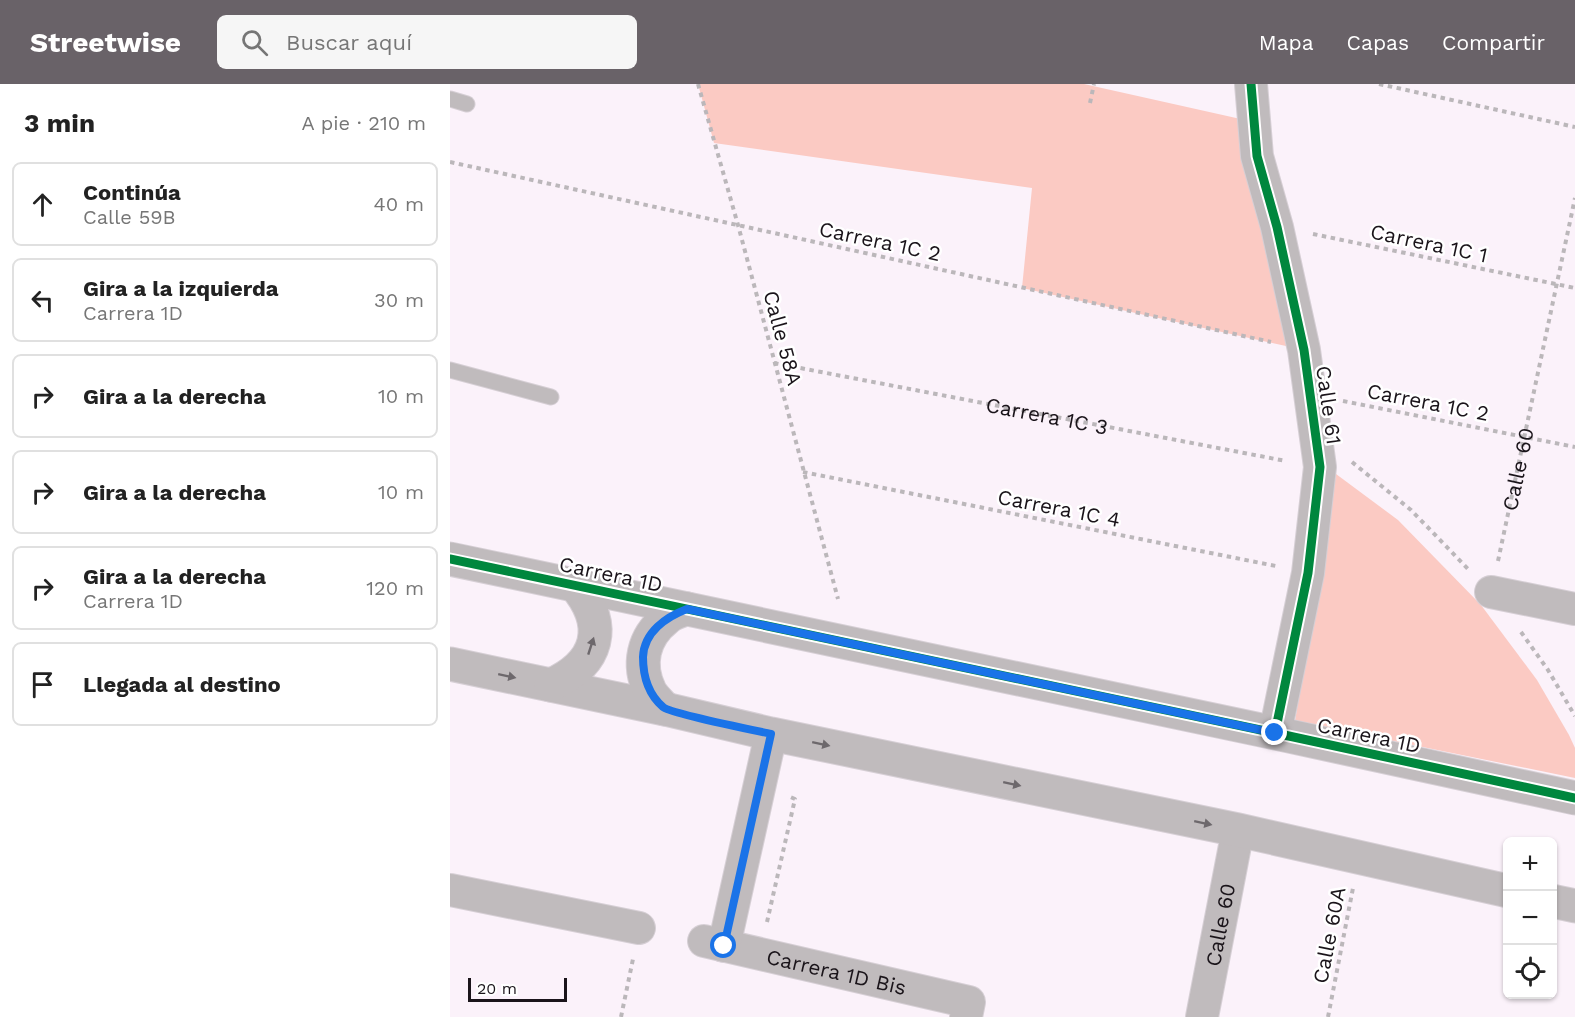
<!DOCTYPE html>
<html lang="es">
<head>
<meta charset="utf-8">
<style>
  :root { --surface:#fff; --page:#f6f6f6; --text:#222; --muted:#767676; --line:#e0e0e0; --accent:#696268 }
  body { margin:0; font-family:"Work Sans",sans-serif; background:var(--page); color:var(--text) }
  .controls { position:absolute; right:18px; bottom:18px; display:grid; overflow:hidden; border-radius:9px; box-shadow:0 2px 4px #0004 }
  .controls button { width:54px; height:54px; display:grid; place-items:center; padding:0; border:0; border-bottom:2px solid var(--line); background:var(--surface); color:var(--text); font:30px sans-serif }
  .scale { position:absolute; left:18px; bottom:15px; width:99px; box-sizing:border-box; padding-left:6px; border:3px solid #1a141a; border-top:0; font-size:16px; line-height:21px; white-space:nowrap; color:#1a141a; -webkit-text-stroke:4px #fff; paint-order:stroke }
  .stop { position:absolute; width:18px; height:18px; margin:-14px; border:4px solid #1a73e8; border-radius:50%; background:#fff }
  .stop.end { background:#1a73e8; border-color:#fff; box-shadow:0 2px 6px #0008 }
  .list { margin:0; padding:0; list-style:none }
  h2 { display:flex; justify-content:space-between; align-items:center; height:78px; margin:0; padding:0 24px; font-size:26px }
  h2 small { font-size:20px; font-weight:400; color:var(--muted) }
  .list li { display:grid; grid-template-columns:39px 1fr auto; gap:18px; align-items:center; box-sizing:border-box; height:84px; margin:0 12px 12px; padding:0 12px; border:2px solid var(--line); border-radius:9px }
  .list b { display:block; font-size:22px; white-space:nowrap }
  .list p { margin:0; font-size:20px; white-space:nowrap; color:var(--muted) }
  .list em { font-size:20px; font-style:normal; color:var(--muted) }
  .icon { flex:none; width:33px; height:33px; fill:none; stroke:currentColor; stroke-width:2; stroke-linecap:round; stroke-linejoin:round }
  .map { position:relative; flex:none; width:1125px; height:933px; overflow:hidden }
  header { display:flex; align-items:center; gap:36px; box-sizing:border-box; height:84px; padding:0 30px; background:var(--accent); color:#fff }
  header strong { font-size:28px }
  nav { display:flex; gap:33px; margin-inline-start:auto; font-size:21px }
  .search { width:420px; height:54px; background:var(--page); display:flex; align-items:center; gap:15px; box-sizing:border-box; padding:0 21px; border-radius:9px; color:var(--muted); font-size:22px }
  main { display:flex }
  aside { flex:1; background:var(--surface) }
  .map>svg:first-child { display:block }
  .green { fill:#fbcac3 }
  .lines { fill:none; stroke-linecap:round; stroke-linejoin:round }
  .service-casing { stroke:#d6cfd5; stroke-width:17 }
  .minor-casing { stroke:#d6cfd5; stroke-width:34 }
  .tertiary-casing { stroke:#d6cfd5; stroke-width:35 }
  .path { stroke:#bbb7ba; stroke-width:4; stroke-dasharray:4.5 4.5; stroke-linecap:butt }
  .service { stroke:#c0bbbd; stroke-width:15 }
  .minor { stroke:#c0bbbd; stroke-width:32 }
  .tertiary { stroke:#c0bbbd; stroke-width:33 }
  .cycleway-casing { stroke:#fff; stroke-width:13 }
  .cycleway { stroke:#00873e; stroke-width:9 }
  .oneway { fill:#6d686c }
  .route { stroke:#1a73e8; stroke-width:8 }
  .labels { text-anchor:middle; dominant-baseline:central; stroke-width:5; stroke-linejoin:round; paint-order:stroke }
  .street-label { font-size:21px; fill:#1a141a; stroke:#fff }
</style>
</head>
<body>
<header>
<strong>Streetwise</strong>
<div class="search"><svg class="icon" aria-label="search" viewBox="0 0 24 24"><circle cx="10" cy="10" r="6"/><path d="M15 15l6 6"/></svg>Buscar aquí</div>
<nav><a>Mapa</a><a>Capas</a><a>Compartir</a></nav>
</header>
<main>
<aside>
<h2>3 min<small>A pie · 210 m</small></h2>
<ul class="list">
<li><svg class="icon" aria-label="ahead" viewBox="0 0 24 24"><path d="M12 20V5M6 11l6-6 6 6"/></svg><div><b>Continúa</b><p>Calle 59B</p></div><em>40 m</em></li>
<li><svg class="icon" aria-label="left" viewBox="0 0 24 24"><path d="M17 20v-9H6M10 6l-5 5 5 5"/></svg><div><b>Gira a la izquierda</b><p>Carrera 1D</p></div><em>30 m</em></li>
<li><svg class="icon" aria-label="right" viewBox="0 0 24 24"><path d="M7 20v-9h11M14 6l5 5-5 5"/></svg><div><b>Gira a la derecha</b></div><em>10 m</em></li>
<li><svg class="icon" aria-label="right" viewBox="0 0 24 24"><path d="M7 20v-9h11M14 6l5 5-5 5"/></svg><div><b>Gira a la derecha</b></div><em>10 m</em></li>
<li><svg class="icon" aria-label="right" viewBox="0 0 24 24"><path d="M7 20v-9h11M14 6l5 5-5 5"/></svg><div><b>Gira a la derecha</b><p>Carrera 1D</p></div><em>120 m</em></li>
<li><svg class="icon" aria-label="arrive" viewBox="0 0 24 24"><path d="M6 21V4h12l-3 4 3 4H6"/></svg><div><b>Llegada al destino</b></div></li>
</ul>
</aside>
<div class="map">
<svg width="1125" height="933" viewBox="0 0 1125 933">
  <rect width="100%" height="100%" fill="#fbf2fa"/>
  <g class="green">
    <path d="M248 0H634L804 38 854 266 572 204 582 104 264 59Z"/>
    <path d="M886 390 948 436 1031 521 1087 596 1119 651 1125 664V694L845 637Z"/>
  </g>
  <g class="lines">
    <g class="service-casing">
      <g id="service">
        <path d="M0 15 17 20"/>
        <path d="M0 286 101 313"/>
      </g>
    </g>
    <g class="minor-casing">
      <g id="minor">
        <path d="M801 0 807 72 827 143 854 266 870 383 858 489 825 649"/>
        <path d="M1041 508 1125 525"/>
        <path d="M0 806 189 844"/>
        <path id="s3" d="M254 857 519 918 516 933"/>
        <path d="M274 862 321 650"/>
        <path id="s4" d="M752 933 788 746"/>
      </g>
    </g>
    <g class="tertiary-casing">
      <g id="tertiary">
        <path d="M0 475 825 649 1125 714"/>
        <path d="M0 580 215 625 321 650 788 746 1058 807"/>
        <path d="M101 601C149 579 159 542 125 501"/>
        <path d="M215 625C210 619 203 613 200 607 187 581 193 553 216 535 221 530 230 527 237 525"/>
        <path d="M1102 817 1125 822"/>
      </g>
    </g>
    <g class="path">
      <path d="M248 0 288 141 388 515"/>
      <path d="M929 0 1125 43"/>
      <path d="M640 19 644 0"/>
      <path d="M0 78 821 258"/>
      <path d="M863 150 1125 204"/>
      <path id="s1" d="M324 279 836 377"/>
      <path d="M893 317 1125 363"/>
      <path d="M902 378 961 426 1020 487"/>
      <path d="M353 388 826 482"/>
      <path id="s2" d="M1048 477 1125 114"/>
      <path d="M1071 548 1098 586 1125 632"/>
      <path d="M317 838 345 715 338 712"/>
      <path d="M171 933 183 875"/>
      <path d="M878 933 903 804"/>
    </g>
    <use href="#service" class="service"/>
    <use href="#minor" class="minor"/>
    <use href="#tertiary" class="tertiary"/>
    <g class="cycleway-casing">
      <g id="cycleway">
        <path d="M801 0 807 72 827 143 854 266 870 383 858 489 825 649"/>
        <path d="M0 475 825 649 1125 714"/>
      </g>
    </g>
    <use href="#cycleway" class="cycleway"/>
  </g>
  <defs><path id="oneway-solid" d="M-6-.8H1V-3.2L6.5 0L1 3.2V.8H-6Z" transform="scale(1.5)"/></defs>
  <g class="oneway">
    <use href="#oneway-solid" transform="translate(141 562) rotate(-72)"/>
    <use href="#oneway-solid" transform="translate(57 592) rotate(12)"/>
    <use href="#oneway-solid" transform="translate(371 660) rotate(12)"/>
    <use href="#oneway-solid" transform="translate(562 700) rotate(12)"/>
    <use href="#oneway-solid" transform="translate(753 739) rotate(12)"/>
  </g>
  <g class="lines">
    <path class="route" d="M274 862 321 650C304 646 221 630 213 623 198 610 193 593 193 573 194 548 216 533 237 525L825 649"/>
  </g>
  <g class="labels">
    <g class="street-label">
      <text transform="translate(430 157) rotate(12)">Carrera 1C 2</text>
      <text transform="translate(979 159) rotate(12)">Carrera 1C 1</text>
      <text transform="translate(333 254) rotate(75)">Calle 58A</text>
      <text transform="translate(978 318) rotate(11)">Carrera 1C 2</text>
      <text transform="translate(879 321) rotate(82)">Calle 61</text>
      <text stroke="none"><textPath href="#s1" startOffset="278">Carrera 1C 3</textPath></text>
      <text stroke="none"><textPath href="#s2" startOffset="94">Calle 60</textPath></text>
      <text transform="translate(609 424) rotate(11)">Carrera 1C 4</text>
      <text transform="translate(161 490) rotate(12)">Carrera 1D</text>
      <text transform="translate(919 651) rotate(12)">Carrera 1D</text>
      <text stroke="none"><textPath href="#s4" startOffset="94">Calle 60</textPath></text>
      <text transform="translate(879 851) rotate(-79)">Calle 60A</text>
      <text stroke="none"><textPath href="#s3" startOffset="136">Carrera 1D Bis</textPath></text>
    </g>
  </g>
</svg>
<div class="controls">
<button>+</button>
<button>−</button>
<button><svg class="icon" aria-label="locate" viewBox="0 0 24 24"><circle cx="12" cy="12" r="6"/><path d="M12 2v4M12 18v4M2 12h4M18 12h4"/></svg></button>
</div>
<div class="scale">20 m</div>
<div class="stop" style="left:274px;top:862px"></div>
<div class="stop end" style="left:825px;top:649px"></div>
</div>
</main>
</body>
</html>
